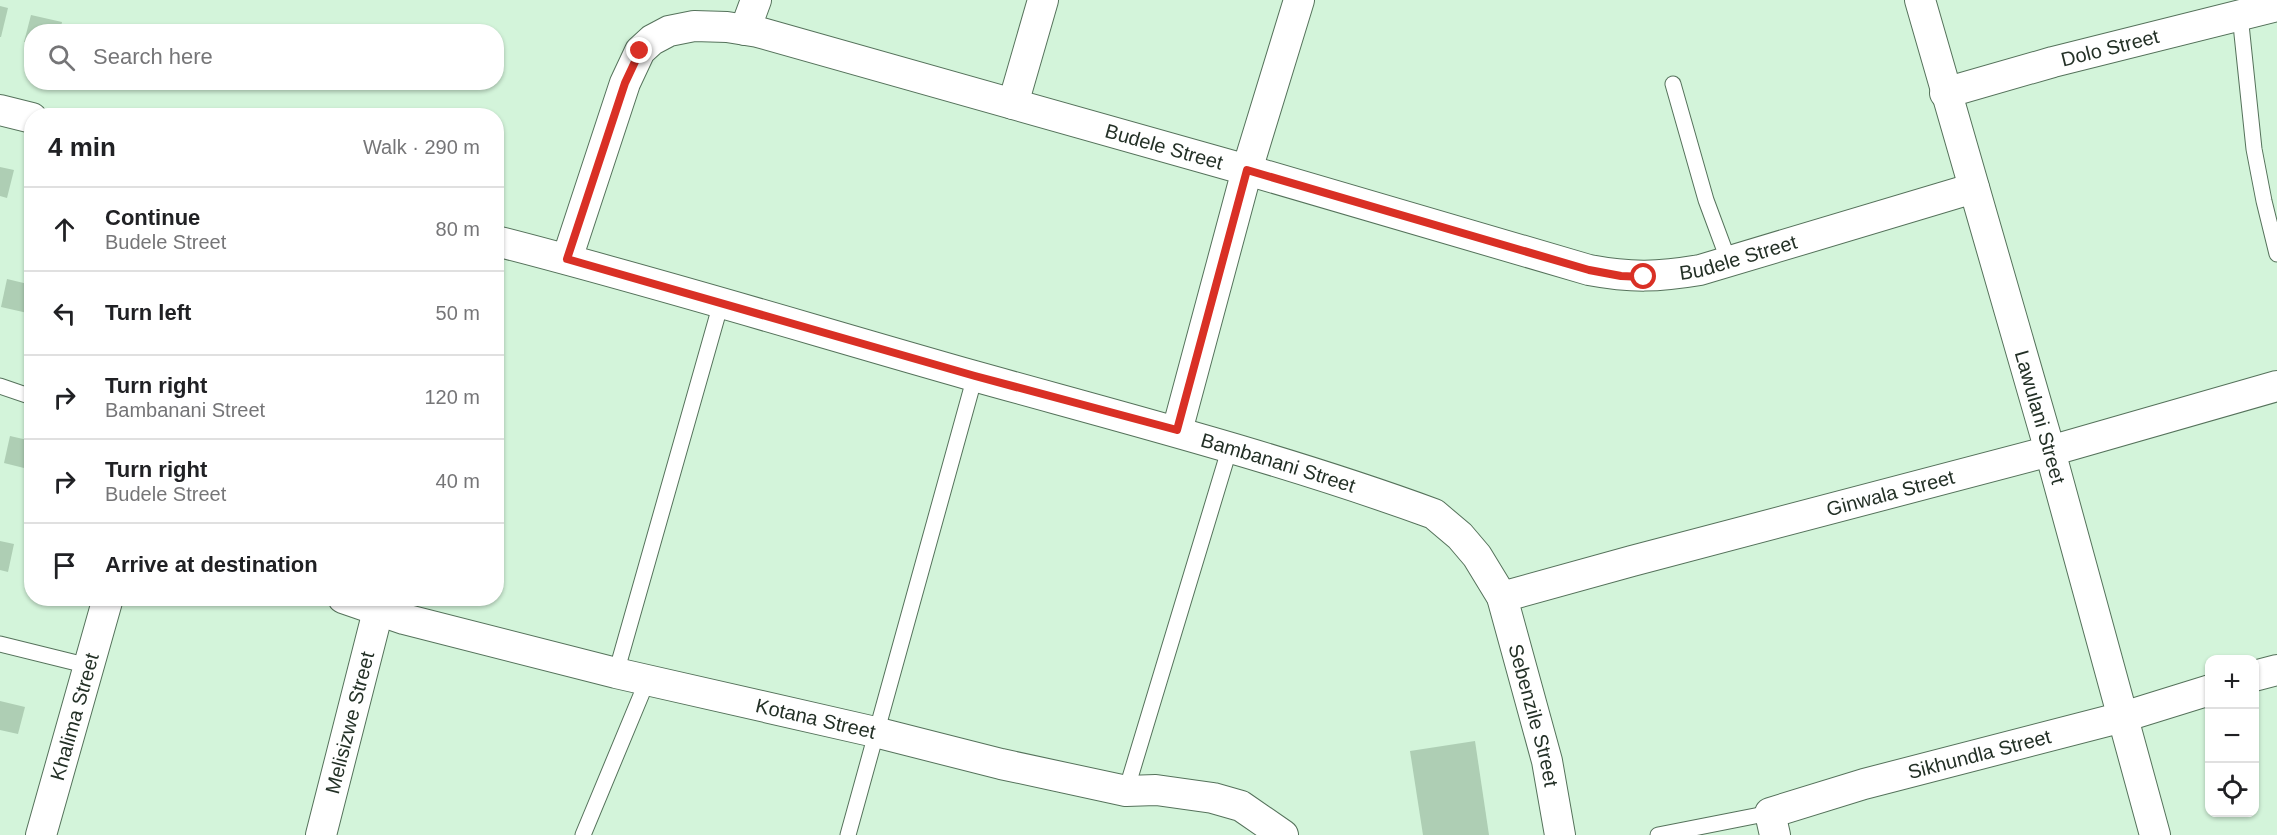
<!DOCTYPE html>
<html lang="en">
<head>
<meta charset="utf-8">
<style>
  :root { --surface:#fff; --page:#f2f2f2; --text:#202124; --muted:#757577; --line:#e0e0e0 }
  body { margin:0; font-family:Arial,sans-serif; background:var(--page); color:var(--text) }
  .controls { position:absolute; right:18px; bottom:18px; display:grid; overflow:hidden; border-radius:12px; box-shadow:0 2px 4px #0004 }
  .controls button { width:54px; height:54px; display:grid; place-items:center; padding:0; border:0; border-bottom:2px solid var(--line); background:var(--surface); color:var(--text); font:30px sans-serif }
  .stop { position:absolute; width:18px; height:18px; margin:-14px; border:4px solid #d93025; border-radius:50%; background:#fff }
  .stop.end { background:#d93025; border-color:#fff; box-shadow:0 2px 6px #0008 }
  .list { margin:0; padding:0; list-style:none }
  h2 { display:flex; justify-content:space-between; align-items:center; height:78px; margin:0; padding:0 24px; font-size:26px }
  h2 small { font-size:20px; font-weight:400; color:var(--muted) }
  .list li { display:grid; grid-template-columns:39px 1fr auto; gap:18px; align-items:center; box-sizing:border-box; height:84px; padding:0 24px; border-top:2px solid var(--line) }
  .list b { display:block; font-size:22px; white-space:nowrap }
  .list p { margin:0; font-size:20px; white-space:nowrap; color:var(--muted) }
  .list em { font-size:20px; font-style:normal; color:var(--muted) }
  .icon { flex:none; width:33px; height:33px; fill:none; stroke:currentColor; stroke-width:2; stroke-linecap:round; stroke-linejoin:round }
  .map { position:relative; flex:none; width:2277px; height:835px; overflow:hidden }
  .search { position:absolute; background:var(--surface); box-shadow:0 2px 4px #0004; left:24px; top:24px; width:480px; height:66px; display:flex; align-items:center; gap:15px; box-sizing:border-box; padding:0 21px; border-radius:24px; color:var(--muted); font-size:22px }
  .panel { position:absolute; background:var(--surface); box-shadow:0 2px 4px #0004; left:24px; top:108px; width:480px; height:498px; border-radius:24px }
  .map>svg:first-child { display:block }
  .building { fill:#aeceb4 }
  .lines { fill:none; stroke-linecap:round; stroke-linejoin:round }
  .service-casing { stroke:#55725b; stroke-width:17 }
  .minor-casing { stroke:#55725b; stroke-width:32 }
  .service { stroke:#fff; stroke-width:15 }
  .minor { stroke:#fff; stroke-width:30 }
  .route { stroke:#d93025; stroke-width:8 }
  .labels { text-anchor:middle; dominant-baseline:central; stroke-width:4.5; stroke-linejoin:round; paint-order:stroke }
  .street-label { font-size:20px; fill:#233026; stroke:#fff }
</style>
</head>
<body>
<div class="map">
<svg width="2277" height="835" viewBox="0 0 2277 835">
  <rect width="100%" height="100%" fill="#d3f4da"/>
  <g class="building">
    <path d="M0 6 8 8 1 37H0Z"/>
    <path d="M31 15 62 22 60 32H32V43L24 42Z"/>
    <path d="M0 167 14 170 7 198 0 196Z"/>
    <path d="M7 279 32 285V314L1 307Z"/>
    <path d="M10 436 32 441V470L4 463Z"/>
    <path d="M0 541 14 544 8 572 0 570Z"/>
    <path d="M31 555H32V585L24 583Z"/>
    <path d="M0 701 25 707 18 734 0 730Z"/>
    <path d="M1475 741 1489 835H1423L1410 751Z"/>
  </g>
  <g class="lines">
    <g class="service-casing">
      <g id="service">
        <path d="M2240 15 2254 149 2264 201 2277 254"/>
        <path d="M1673 84 1706 200 1729 262"/>
        <path d="M0 386 32 397"/>
        <path d="M0 644 89 666"/>
        <path d="M616 673 721 303"/>
        <path d="M1126 791 1230 447"/>
        <path d="M583 835 647 681"/>
        <path d="M848 835 975 376"/>
        <path d="M1658 835 1770 813"/>
      </g>
    </g>
    <g class="minor-casing">
      <g id="minor">
        <path id="s1" d="M1920 0 2050 451 2155 835"/>
        <path d="M745 30 756 0"/>
        <path id="s2" d="M1945 93 2053 62 2277 6"/>
        <path d="M1013 104 1043 0"/>
        <path d="M0 110 32 118"/>
        <path id="s3" d="M496 241C657 282 815 331 974 376 1128 419 1284 459 1434 514L1460 536 1477 556 1502 597 1547 761 1560 835"/>
        <path id="s4" d="M567 259 625 83 640 51 652 40 669 31 694 26 727 27 758 32 1247 170 1589 270C1632 278 1658 277 1700 270L1974 188"/>
        <path d="M1177 431 1247 170 1299 0"/>
        <path id="s5" d="M1502 597 1632 561 2050 451 2277 386"/>
        <path id="s6" d="M343 598 404 619 616 673 875 732 1001 764 1126 791 1156 790 1213 798 1241 806 1283 835"/>
        <path d="M2254 676 2277 670"/>
        <path id="s7" d="M41 835 108 598"/>
        <path id="s8" d="M321 835 378 611"/>
        <path id="s9" d="M1775 835 1770 813 1864 784 2123 717 2210 690"/>
      </g>
    </g>
    <use href="#service" class="service"/>
    <use href="#minor" class="minor"/>
  </g>
  <g class="lines">
    <path class="route" d="M640 51 625 83 567 259 975 376 1177 430 1247 170 1589 270 1621 276 1644 277"/>
  </g>
  <g class="labels">
    <g class="street-label">
      <text stroke="none"><textPath href="#s2" startOffset="171">Dolo Street</textPath></text>
      <text stroke="none"><textPath href="#s4" startOffset="768">Budele Street</textPath></text>
      <text stroke="none"><textPath href="#s4" startOffset="1362">Budele Street</textPath></text>
      <text stroke="none"><textPath href="#s1" startOffset="434">Lawulani Street</textPath></text>
      <text stroke="none"><textPath href="#s3" startOffset="813">Bambanani Street</textPath></text>
      <text stroke="none"><textPath href="#s5" startOffset="402">Ginwala Street</textPath></text>
      <text stroke="none"><textPath href="#s3" startOffset="1208">Sebenzile Street</textPath></text>
      <text stroke="none"><textPath href="#s7" startOffset="123">Khalima Street</textPath></text>
      <text stroke="none"><textPath href="#s6" startOffset="488">Kotana Street</textPath></text>
      <text stroke="none"><textPath href="#s8" startOffset="116">Melisizwe Street</textPath></text>
      <text stroke="none"><textPath href="#s9" startOffset="240">Sikhundla Street</textPath></text>
    </g>
  </g>
</svg>
<div class="controls">
<button>+</button>
<button>−</button>
<button><svg class="icon" aria-label="locate" viewBox="0 0 24 24"><circle cx="12" cy="12" r="6"/><path d="M12 2v4M12 18v4M2 12h4M18 12h4"/></svg></button>
</div>
<div class="stop" style="left:1644px;top:277px"></div>
<div class="stop end" style="left:640px;top:51px"></div>
<div class="search"><svg class="icon" aria-label="search" viewBox="0 0 24 24"><circle cx="10" cy="10" r="6"/><path d="M15 15l6 6"/></svg>Search here</div>
<section class="panel">
<h2>4 min<small>Walk · 290 m</small></h2>
<ul class="list">
<li><svg class="icon" aria-label="ahead" viewBox="0 0 24 24"><path d="M12 20V5M6 11l6-6 6 6"/></svg><div><b>Continue</b><p>Budele Street</p></div><em>80 m</em></li>
<li><svg class="icon" aria-label="left" viewBox="0 0 24 24"><path d="M17 20v-9H6M10 6l-5 5 5 5"/></svg><div><b>Turn left</b></div><em>50 m</em></li>
<li><svg class="icon" aria-label="right" viewBox="0 0 24 24"><path d="M7 20v-9h11M14 6l5 5-5 5"/></svg><div><b>Turn right</b><p>Bambanani Street</p></div><em>120 m</em></li>
<li><svg class="icon" aria-label="right" viewBox="0 0 24 24"><path d="M7 20v-9h11M14 6l5 5-5 5"/></svg><div><b>Turn right</b><p>Budele Street</p></div><em>40 m</em></li>
<li><svg class="icon" aria-label="arrive" viewBox="0 0 24 24"><path d="M6 21V4h12l-3 4 3 4H6"/></svg><div><b>Arrive at destination</b></div></li>
</ul>
</section>
</div>
</body>
</html>
